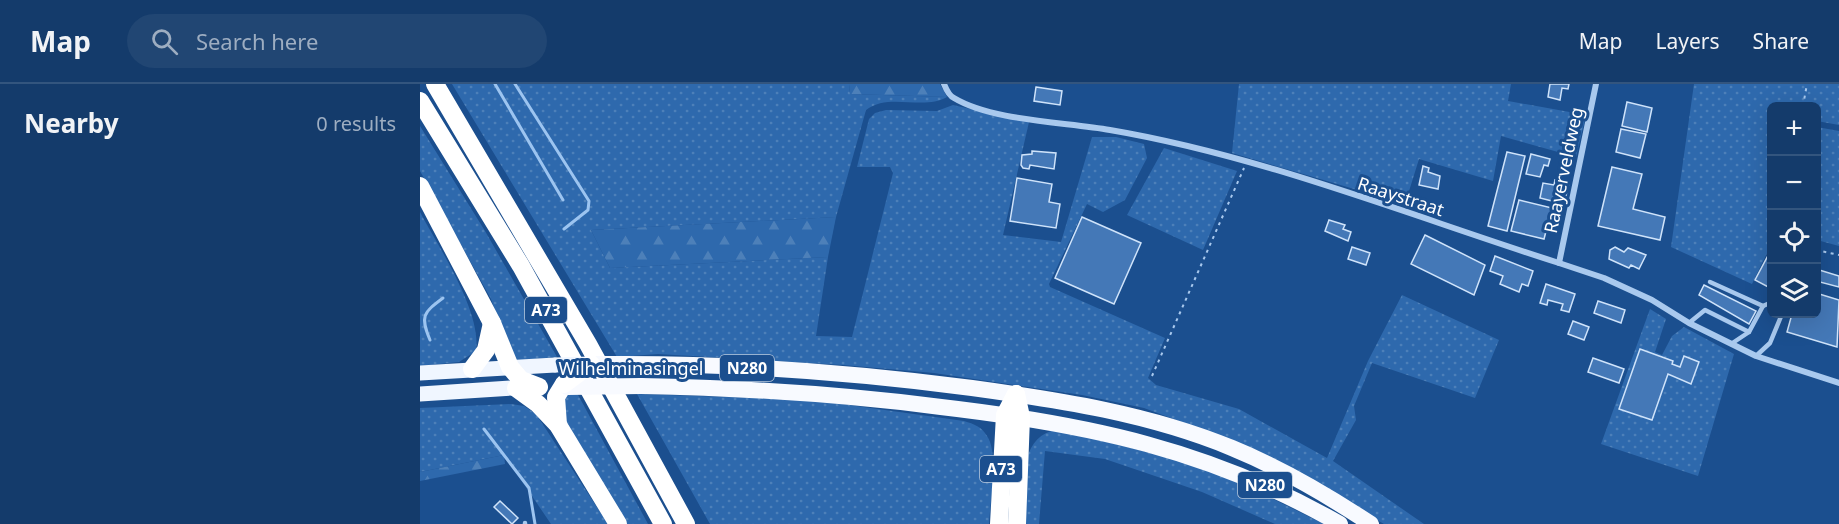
<!DOCTYPE html>
<html lang="en">
<head>
<meta charset="utf-8">
<style>
  :root { --surface:#143b6b; --page:#214673; --text:#f1f3f6; --muted:#9dadc1; --line:#33557e }
  body { margin:0; font-family:"Noto Sans",sans-serif; background:var(--page); color:var(--text) }
  .controls { position:absolute; right:18px; top:18px; display:grid; overflow:hidden; border-radius:9px; box-shadow:0 6px 24px #0002 }
  .controls button { width:54px; height:54px; display:grid; place-items:center; padding:0; border:0; border-bottom:2px solid var(--line); background:var(--surface); color:var(--text); font:30px sans-serif }
  .list { margin:0; padding:0; list-style:none }
  h2 { display:flex; justify-content:space-between; align-items:center; height:78px; margin:0; padding:0 24px; font-size:26px }
  h2 small { font-size:20px; font-weight:400; color:var(--muted) }
  .icon { flex:none; width:33px; height:33px; fill:none; stroke:currentColor; stroke-width:2; stroke-linecap:round; stroke-linejoin:round }
  .map { position:relative; flex:none; width:1419px; height:440px; overflow:hidden }
  header { display:flex; align-items:center; gap:36px; box-sizing:border-box; height:84px; padding:0 30px; background:var(--surface); border-bottom:2px solid var(--line) }
  header strong { font-size:28px }
  nav { display:flex; gap:33px; margin-inline-start:auto; font-size:21px }
  .search { width:420px; height:54px; background:var(--page); display:flex; align-items:center; gap:15px; box-sizing:border-box; padding:0 21px; border-radius:33px; color:var(--muted); font-size:22px }
  main { display:flex }
  aside { flex:1; background:var(--surface) }
  .map>svg:first-child { display:block }
  .grass { fill:url(#grass-dots) }
  .forest { fill:url(#forest-firs) }
  .lines { fill:none; stroke-linecap:round; stroke-linejoin:round }
  .stream { stroke:#9cc4f0; stroke-width:3 }
  .building { fill:#4478b7; stroke:#cfe3fa; stroke-width:1.5 }
  .path { stroke:#a9c9ee; stroke-width:2; stroke-dasharray:3 4.5; stroke-linecap:butt }
  .service { stroke:#a9c9ee; stroke-width:4.5 }
  .minor { stroke:#a9c9ee; stroke-width:6 }
  .primary { stroke:#f0f6ff; stroke-width:15 }
  .trunk { stroke:#f8faff; stroke-width:16 }
  .motorway { stroke:#fff; stroke-width:18 }
  .primary-bridge { stroke:#f0f6ff; stroke-width:15 }
  .trunk-bridge { stroke:#f8faff; stroke-width:16 }
  .motorway-bridge { stroke:#fff; stroke-width:18 }
  .labels { text-anchor:middle; dominant-baseline:central; stroke-width:6; stroke-linejoin:round; paint-order:stroke }
  .shield { fill:#1b4f8f; stroke:#bbcadd; stroke-width:1.5 }
  .shield-label { font-size:16px; font-weight:bold; fill:#fff }
  .street-label { font-size:18px; fill:#fff; stroke:#1b4f8f }
</style>
</head>
<body>
<header>
<strong>Map</strong>
<div class="search"><svg class="icon" aria-label="search" viewBox="0 0 24 24"><circle cx="10" cy="10" r="6"/><path d="M15 15l6 6"/></svg>Search here</div>
<nav><a>Map</a><a>Layers</a><a>Share</a></nav>
</header>
<main>
<aside>
<h2>Nearby<small>0 results</small></h2>
<ul class="list">
</ul>
</aside>
<div class="map">
<svg width="1419" height="440" viewBox="0 0 1419 440">
  <defs>
    <pattern id="grass-dots" width="8" height="8" patternUnits="userSpaceOnUse" patternTransform="scale(1.5)"><rect width="8" height="8" fill="#2e69ad"/><path d="M2 2h.1M6 6h.1" fill="none" stroke="#4d80b9" stroke-width="1.8" stroke-linecap="round"/></pattern>
    <pattern id="forest-firs" width="22" height="20" patternUnits="userSpaceOnUse" patternTransform="scale(1.5)"><rect width="22" height="20" fill="#2e69ad"/><path d="M5 1l3.5 6h-7zM16 11l3.5 6h-7z" fill="#4d80b9"/></pattern>
  </defs>
  <rect width="100%" height="100%" fill="#1b4f8f"/>
  <g class="grass">
    <path d="M32 0H429L430 10 527 13C503 27 469 8 446 26L416 133 171 146 190 184 408 173 396 252 432 253 473 89 470 83H437L449 35 455 29 466 26 517 27 533 21 609 38 583 151 641 158 672 53H696L724 60 727 74 705 116 683 128 667 120 629 200 630 203 745 254 728 294 736 301 819 325 907 374 948 277 982 211 1079 256 1055 314 952 279 934 322 936 336 913 377 1004 440H964L839 367 724 324 662 311 514 289 423 281 238 270 197 273Z"/>
    <path d="M819 0H1091L1088 17 1166 31 1156 73 1081 52 1073 97 999 75 985 120 812 69Z"/>
    <path d="M1274 0H1419V41L1397 37 1396 22H1352L1351 161 1332 200 1251 163Z"/>
    <path d="M0 42 65 147 137 273 92 277 71 215 0 87Z"/>
    <path d="M1397 43 1419 47V162L1397 156Z"/>
    <path d="M744 64 817 87 783 166 707 131Z"/>
    <path d="M0 128C19 164 62 228 56 267L39 278 0 282Z"/>
    <path d="M1230 225 1246 235 1235 268 1242 271 1252 252 1264 243 1314 270 1278 392 1181 360Z"/>
    <path d="M157 309 228 440H206L142 333 143 312Z"/>
    <path d="M217 310 393 316 544 337C554 340 562 343 567 352 579 369 570 418 569 440H290Z"/>
    <path d="M91 320 104 322 116 330 188 440H131L84 371 0 388V324Z"/>
    <path d="M631 347 648 348 790 384 904 440H855L782 408 685 375 625 367 619 440H602C604 410 596 359 631 347Z"/>
  </g>
  <g class="forest">
    <path d="M429 0H520L527 13 430 10Z"/>
    <path d="M416 133 408 173 190 184 171 146Z"/>
    <path d="M84 371 85 380 0 397V388Z"/>
  </g>
  <g class="lines">
    <g class="stream">
      <path d="M75 0 143 116"/>
      <path d="M95 0 169 117 168 126 144 145"/>
      <path d="M10 256C0 232 3 229 23 214"/>
      <path d="M64 345 109 404 115 440"/>
    </g>
  </g>
  <g class="building">
    <path d="M1130 0H1149L1148 5 1142 4 1140 16 1128 13Z"/>
    <path d="M616 3 642 7 640 21 614 17Z"/>
    <path d="M1207 18 1232 24 1227 48 1202 42Z"/>
    <path d="M1201 45 1226 50 1220 74 1196 68Z"/>
    <path d="M612 67 636 69 634 85 610 81 609 85 603 84 601 81 602 71 612 70Z"/>
    <path d="M1087 68 1105 72 1087 147 1068 142Z"/>
    <path d="M1111 70 1130 75 1128 82 1124 81 1120 93 1106 90Z"/>
    <path d="M1003 82 1009 84 1008 88 1020 92 1018 105 999 101Z"/>
    <path d="M1192 83 1222 90 1213 125 1245 133 1240 156 1178 142Z"/>
    <path d="M597 94 632 100 629 118 640 120 636 144 590 137Z"/>
    <path d="M1135 96 1149 99 1144 120 1120 114 1123 99 1134 101Z"/>
    <path d="M1099 116 1132 124 1124 155 1091 147Z"/>
    <path d="M662 133 721 159 694 220 635 194Z"/>
    <path d="M909 136 925 141 923 145 931 148 928 157 905 147Z"/>
    <path d="M1005 151 1065 181 1054 211 991 180Z"/>
    <path d="M932 163 950 169 946 181 928 175Z"/>
    <path d="M1195 163 1204 168 1208 164 1226 171 1219 185 1211 181 1209 184 1189 175 1190 166Z"/>
    <path d="M1352 164V205L1335 196Z"/>
    <path d="M1075 172 1113 187 1108 202 1102 200 1099 208 1080 200 1083 192 1070 187Z"/>
    <path d="M1396 185 1419 192V203L1396 197Z"/>
    <path d="M1126 200 1155 210 1149 228 1141 226 1143 220 1128 216 1127 221 1120 219Z"/>
    <path d="M1284 201 1336 227 1329 240 1279 211Z"/>
    <path d="M1396 209 1419 216 1417 263 1367 248 1372 230H1396Z"/>
    <path d="M1178 217 1205 226 1201 239 1174 229Z"/>
    <path d="M1153 237 1169 243 1164 256 1148 250Z"/>
    <path d="M1220 265 1253 277 1252 280 1260 283 1264 272 1279 278 1271 300 1248 290 1232 336 1199 325Z"/>
    <path d="M1173 274 1204 285 1199 299 1168 288Z"/>
    <path d="M80 417 98 434 92 440 74 423Z"/>
  </g>
  <g class="lines">
    <g class="path">
      <path d="M1383 22 1387 0"/>
      <path d="M1396 166 1419 171"/>
      <path d="M732 292 824 84"/>
    </g>
    <g class="service">
      <path d="M1290 198 1343 222 1352 218"/>
      <path d="M1269 239 1285 226 1329 248"/>
      <path d="M1311 260 1329 248 1343 222"/>
      <path d="M1336 272 1350 259 1362 230"/>
      <path d="M105 439V440"/>
    </g>
    <g class="minor">
      <path d="M524 0C526 5 529 12 534 14 572 37 645 38 690 46 843 72 991 132 1139 179L1184 194 1232 216 1269 239 1336 272 1419 299"/>
      <path d="M1139 179 1176 0"/>
    </g>
    <g class="primary">
      <path d="M0 289 135 281"/>
      <path d="M0 310 107 303"/>
    </g>
    <g class="trunk">
      <path d="M205 280C321 280 437 289 552 304 640 316 730 330 812 364 861 384 907 411 951 440"/>
      <path d="M221 302C322 304 421 310 521 323 667 340 791 366 920 440"/>
    </g>
    <g class="motorway">
      <path d="M15 0 168 260 266 440"/>
      <path d="M0 17 101 182 243 440"/>
      <path d="M0 102 72 239 90 283 101 296 119 303"/>
      <path d="M52 285 66 266 72 239"/>
      <path d="M96 304 118 320 138 341 198 440"/>
      <path d="M596 310 601 333 597 440"/>
      <path d="M138 341 136 313 144 300"/>
      <path d="M579 440 585 331 596 310"/>
    </g>
    <path class="primary-bridge" d="M135 281 171 280"/>
    <g class="trunk-bridge">
      <path d="M171 280H205"/>
      <path d="M147 303 221 302"/>
    </g>
    <path class="motorway-bridge" d="M144 300 171 280"/>
  </g>
  <g class="labels">
    <g class="shield">
      <rect x="105" y="213" width="42" height="26" rx="4.5"/>
      <rect x="300" y="271" width="54" height="26" rx="4.5"/>
      <rect x="560" y="372" width="42" height="26" rx="4.5"/>
      <rect x="818" y="388" width="54" height="26" rx="4.5"/>
    </g>
    <g class="shield-label">
      <text x="126" y="226">A73</text>
      <text x="327" y="284">N280</text>
      <text x="581" y="385">A73</text>
      <text x="845" y="401">N280</text>
    </g>
    <g class="street-label">
      <text transform="translate(1143 86) rotate(-78)">Raayerveldweg</text>
      <text transform="translate(981 112) rotate(18)">Raaystraat</text>
      <text x="211" y="284">Wilhelminasingel</text>
    </g>
  </g>
</svg>
<div class="controls">
<button>+</button>
<button>−</button>
<button><svg class="icon" aria-label="locate" viewBox="0 0 24 24"><circle cx="12" cy="12" r="6"/><path d="M12 2v4M12 18v4M2 12h4M18 12h4"/></svg></button>
<button><svg class="icon" aria-label="layers" viewBox="0 0 24 24"><path d="M12 4l9 5-9 5-9-5zM3 14l9 5 9-5"/></svg></button>
</div>
</div>
</main>
</body>
</html>
